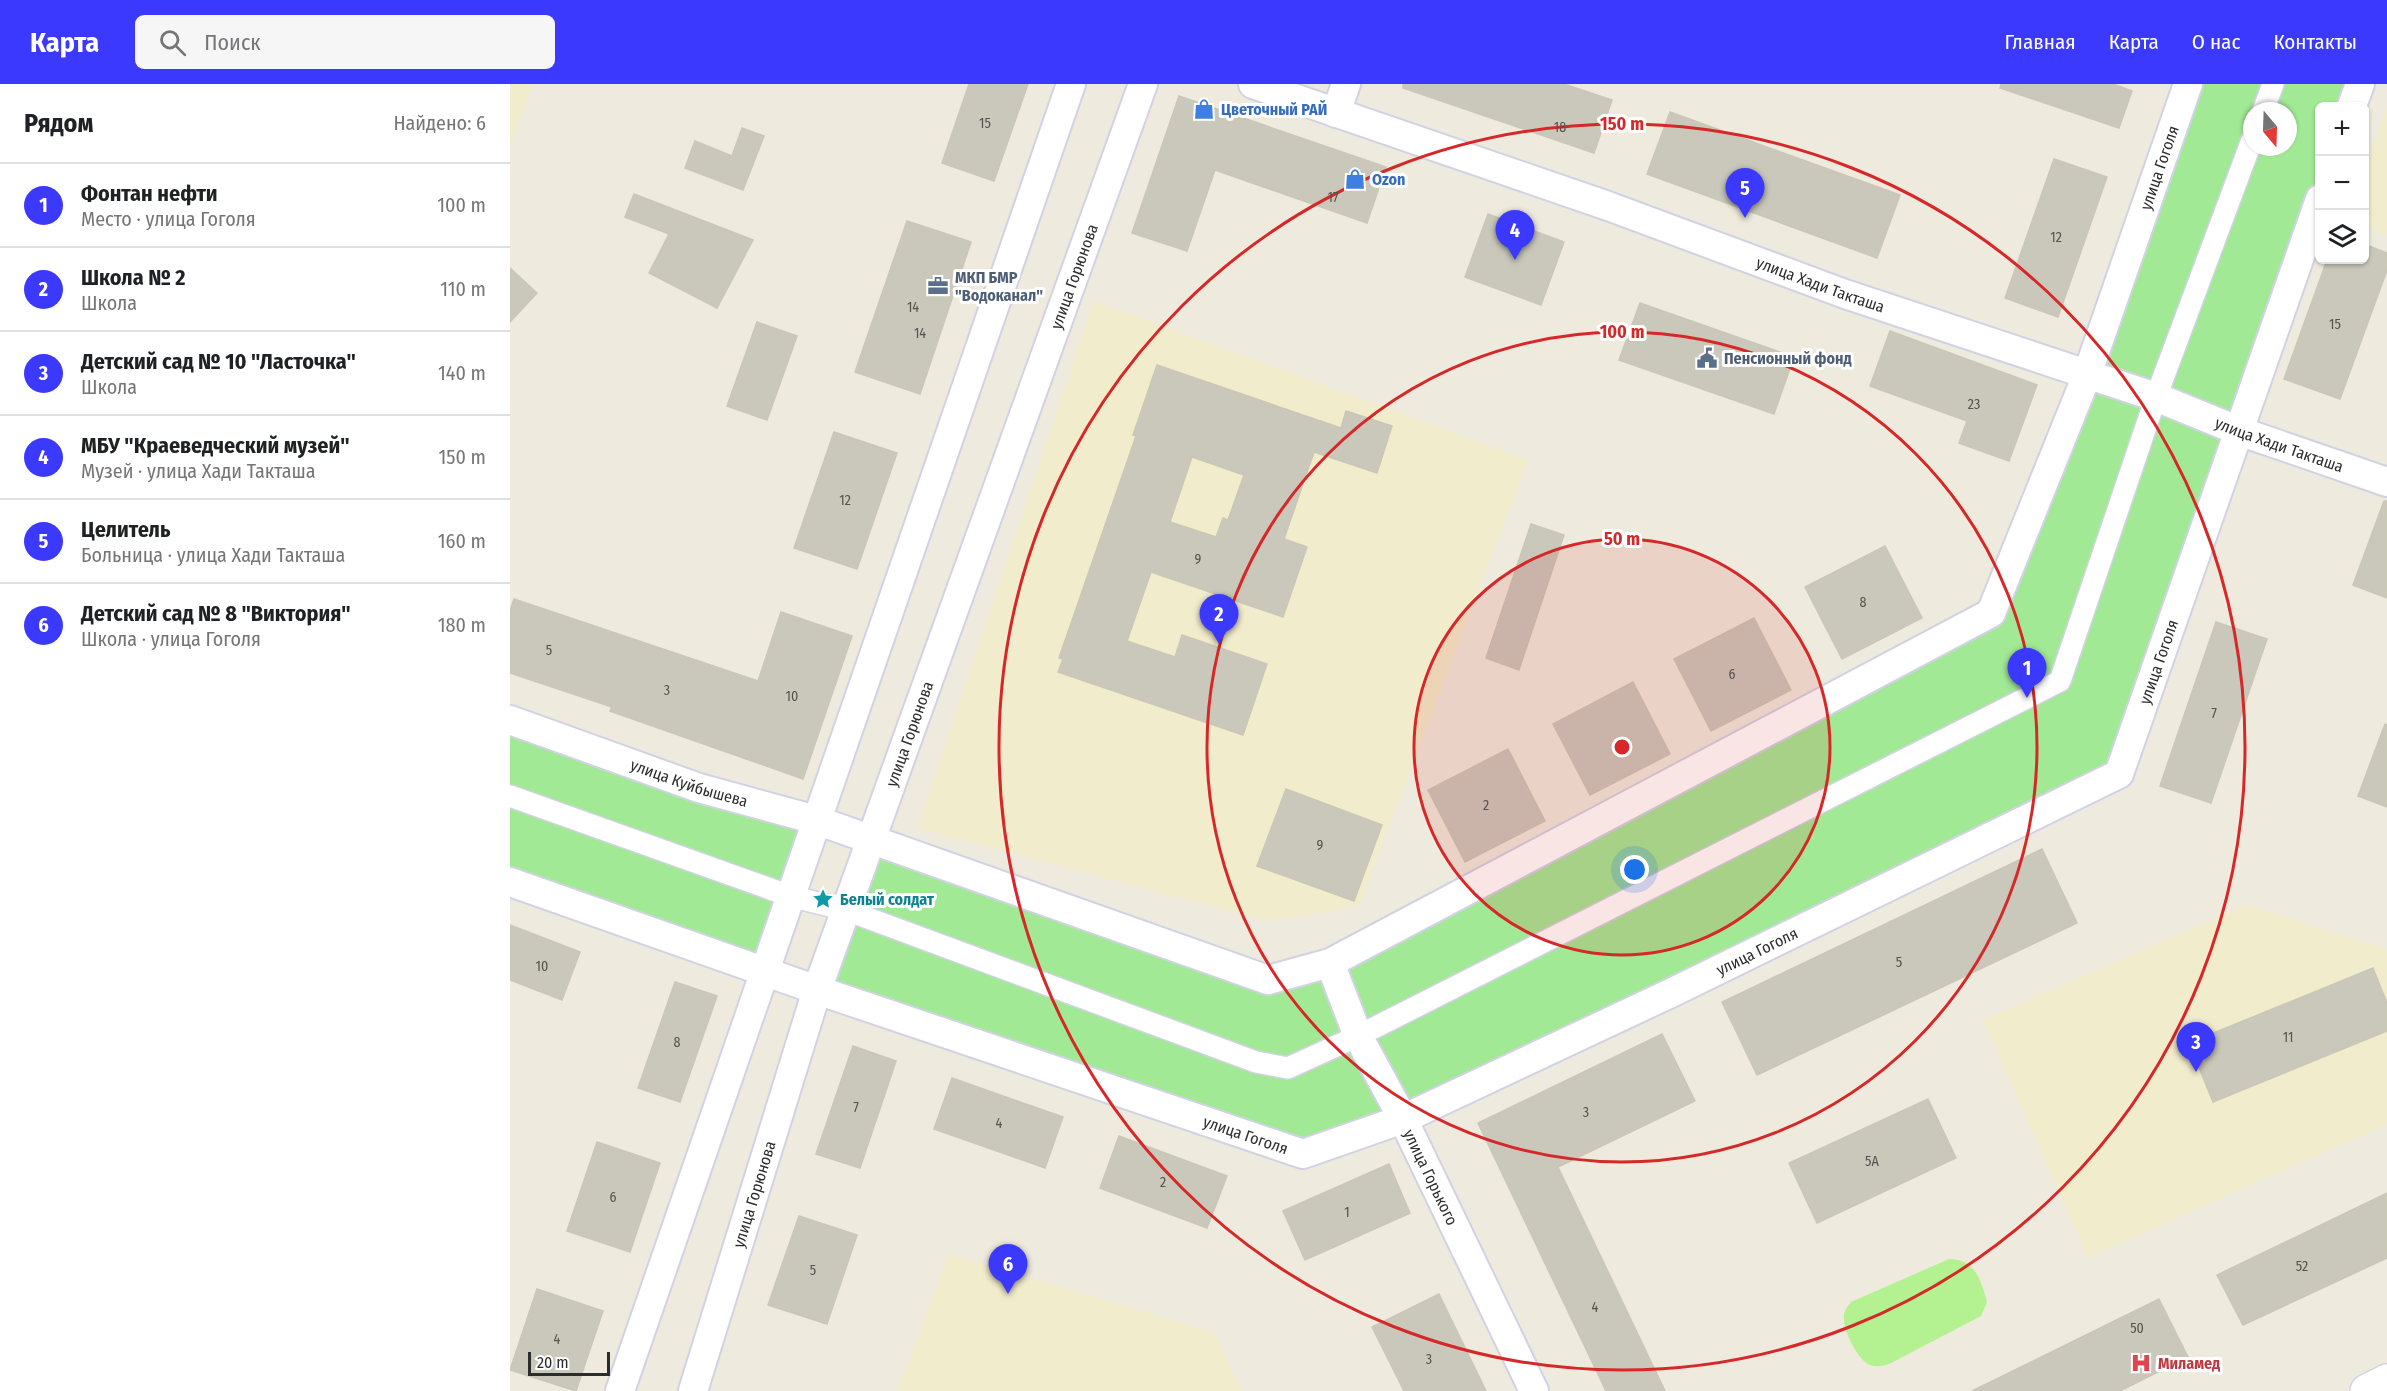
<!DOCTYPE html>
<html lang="ru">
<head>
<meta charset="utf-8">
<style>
  :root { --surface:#fff; --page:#f6f6f6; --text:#202124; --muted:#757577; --line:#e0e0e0; --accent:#3c39ff }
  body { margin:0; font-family:"Fira Sans Condensed",sans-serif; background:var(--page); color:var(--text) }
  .controls { position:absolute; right:18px; top:18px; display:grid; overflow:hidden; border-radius:9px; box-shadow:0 2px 4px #0004 }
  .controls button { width:54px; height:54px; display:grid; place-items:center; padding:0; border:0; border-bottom:2px solid var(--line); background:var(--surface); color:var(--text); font:30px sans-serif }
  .compass { position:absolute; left:1733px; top:18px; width:54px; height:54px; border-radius:50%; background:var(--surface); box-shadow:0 2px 4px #0004; rotate:161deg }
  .scale { position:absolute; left:18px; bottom:15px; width:82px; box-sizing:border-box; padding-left:6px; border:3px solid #2c2c2c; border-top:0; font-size:16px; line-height:21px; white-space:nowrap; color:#2c2c2c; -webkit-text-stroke:4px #fff; paint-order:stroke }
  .you { position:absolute; left:1125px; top:786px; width:21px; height:21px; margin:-15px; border:4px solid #fff; border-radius:50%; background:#1a73e8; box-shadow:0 0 0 9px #1a73e833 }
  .badge { display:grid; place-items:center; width:39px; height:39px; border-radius:50%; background:var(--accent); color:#fff; font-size:20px; font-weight:700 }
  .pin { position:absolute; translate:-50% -50px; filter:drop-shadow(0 2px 3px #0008) }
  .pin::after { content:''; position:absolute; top:32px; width:21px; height:18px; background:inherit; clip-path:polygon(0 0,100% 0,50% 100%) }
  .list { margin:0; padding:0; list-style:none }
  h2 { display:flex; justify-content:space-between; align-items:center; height:78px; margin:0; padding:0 24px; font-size:26px }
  h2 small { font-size:20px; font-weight:400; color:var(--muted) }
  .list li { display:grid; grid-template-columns:39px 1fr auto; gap:18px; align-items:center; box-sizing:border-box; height:84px; padding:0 24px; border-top:2px solid var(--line) }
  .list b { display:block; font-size:22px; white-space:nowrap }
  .list p { margin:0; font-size:20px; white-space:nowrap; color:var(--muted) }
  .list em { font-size:20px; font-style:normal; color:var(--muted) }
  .icon { flex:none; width:33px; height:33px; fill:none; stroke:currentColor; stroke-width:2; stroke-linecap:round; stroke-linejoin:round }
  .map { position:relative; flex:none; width:1877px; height:1307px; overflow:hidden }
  header { display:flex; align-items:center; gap:36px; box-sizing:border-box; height:84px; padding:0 30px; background:var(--accent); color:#fff }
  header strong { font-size:28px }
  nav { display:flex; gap:33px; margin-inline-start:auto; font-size:21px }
  .search { width:420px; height:54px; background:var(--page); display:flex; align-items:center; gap:15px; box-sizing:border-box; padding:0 21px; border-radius:9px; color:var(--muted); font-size:22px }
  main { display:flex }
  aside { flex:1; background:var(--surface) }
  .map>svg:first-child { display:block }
  .education { fill:#f1eccb }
  .green { fill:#a1e995; fill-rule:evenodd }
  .pitch { fill:#b4f190 }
  .building { fill:#c9c8bb; stroke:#cac7b6; stroke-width:1.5; fill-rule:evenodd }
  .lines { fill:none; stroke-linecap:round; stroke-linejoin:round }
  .pedestrian-casing { stroke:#d2d2e5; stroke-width:24 }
  .minor-casing { stroke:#d2d2e5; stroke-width:32 }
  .tertiary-casing { stroke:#d2d2e5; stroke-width:36 }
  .pedestrian { stroke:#fff; stroke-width:21 }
  .minor { stroke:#fff; stroke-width:28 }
  .tertiary { stroke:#fff; stroke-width:33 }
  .ring { fill:none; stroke:#d62828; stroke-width:3 }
  .labels { text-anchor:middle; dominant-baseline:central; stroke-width:6; stroke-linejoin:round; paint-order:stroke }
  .number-label { font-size:14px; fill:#535350 }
  .shop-label { font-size:16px; font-weight:bold; fill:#366cbe; stroke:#fff; text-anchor:start }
  .street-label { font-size:16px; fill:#2c2c2c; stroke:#fff }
  .service-label { font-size:16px; font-weight:bold; fill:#4e5e75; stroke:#fff; text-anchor:start }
  .culture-label { font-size:16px; font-weight:bold; fill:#0d838f; stroke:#fff; text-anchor:start }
  .health-label { font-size:16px; font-weight:bold; fill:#be3a42; stroke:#fff; text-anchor:start }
  .centre { fill:#d62828; stroke:#fff; stroke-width:3 }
  .ring-label { font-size:18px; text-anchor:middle; font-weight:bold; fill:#d62828; stroke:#fff; stroke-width:6; stroke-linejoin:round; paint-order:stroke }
</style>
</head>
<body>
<header>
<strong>Карта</strong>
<div class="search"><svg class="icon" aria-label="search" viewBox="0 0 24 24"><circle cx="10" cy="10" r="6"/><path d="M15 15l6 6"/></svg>Поиск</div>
<nav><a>Главная</a><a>Карта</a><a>О нас</a><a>Контакты</a></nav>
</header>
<main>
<aside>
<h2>Рядом<small>Найдено: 6</small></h2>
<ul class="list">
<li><span class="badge">1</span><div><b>Фонтан нефти</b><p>Место · улица Гоголя</p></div><em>100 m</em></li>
<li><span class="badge">2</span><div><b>Школа № 2</b><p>Школа</p></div><em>110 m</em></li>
<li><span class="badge">3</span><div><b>Детский сад № 10 &quot;Ласточка&quot;</b><p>Школа</p></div><em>140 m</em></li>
<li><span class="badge">4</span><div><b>МБУ &quot;Краеведческий музей&quot;</b><p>Музей · улица Хади Такташа</p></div><em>150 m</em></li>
<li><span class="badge">5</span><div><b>Целитель</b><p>Больница · улица Хади Такташа</p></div><em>160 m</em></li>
<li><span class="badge">6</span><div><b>Детский сад № 8 &quot;Виктория&quot;</b><p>Школа · улица Гоголя</p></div><em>180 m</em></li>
</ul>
</aside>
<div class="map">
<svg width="1877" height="1307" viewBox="0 0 1877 1307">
  <rect width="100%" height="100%" fill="#eeeadd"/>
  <g class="education">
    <path d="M0 0H23L0 63Z"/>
    <path d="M1877 23V151L1855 144 1854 88Z"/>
    <path d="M584 217 1018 376 849 822 758 837 407 744Z"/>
    <path d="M1736 821 1877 865V1040L1578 1174 1473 936Z"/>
    <path d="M439 1170 705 1249 731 1307H387Z"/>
  </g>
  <g class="green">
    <path d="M1678 0H1850L1842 22H1810L1809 115 1609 690 793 1070 307 906 362 756 758 896 1481 529ZM1742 27H1778V63H1742Z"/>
    <path d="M0 636 306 736 254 886 0 798Z"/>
  </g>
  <path class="pitch" d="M1439 1175C1465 1175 1471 1196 1477 1218L1471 1232 1381 1279C1374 1282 1365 1284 1358 1280 1347 1274 1334 1247 1334 1235 1333 1228 1337 1223 1341 1218Z"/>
  <g class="building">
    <path d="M459 0H518L484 97 432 79Z"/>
    <path d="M893 0H1054L1102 16 1084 69 893 4Z"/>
    <path d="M1491 0H1603L1622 7 1609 44 1490 4Z"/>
    <path d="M669 12 876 83 857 139 705 86 677 167 622 149Z"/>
    <path d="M1160 28 1390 111 1367 174 1137 90Z"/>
    <path d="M232 44 254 52 233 106 175 84 185 57 222 72Z"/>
    <path d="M1544 75 1597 93 1548 233 1495 214Z"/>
    <path d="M124 110 243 156 207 224 139 189 159 150 115 133Z"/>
    <path d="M978 130 1054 158 1031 221 955 193Z"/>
    <path d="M397 137 461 158 410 310 345 288Z"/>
    <path d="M1854 160 1877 169V186L1830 315 1774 295 1817 176H1854Z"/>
    <path d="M0 184 27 209 0 238Z"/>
    <path d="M1130 219 1284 273 1264 330 1109 276Z"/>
    <path d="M247 238 287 252 257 336 217 322Z"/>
    <path d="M1380 247 1527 301 1499 377 1449 359 1457 337 1360 302Z"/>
    <path d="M647 281 831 344 836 327 882 342 867 389 804 368 774 455 797 463 773 533 641 488 617 557 665 573 672 551 757 580 733 651 548 588 553 575 549 574 626 352 623 351ZM682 373 734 391 718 436 713 434 706 453 660 438Z"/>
    <path d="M324 348 387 369 347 485 284 464Z"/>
    <path d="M1874 417H1877V514L1843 501Z"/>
    <path d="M1021 440 1054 451 1009 586 976 574Z"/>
    <path d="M1375 462 1412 534 1332 575 1295 503Z"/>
    <path d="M4 515 248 597 271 528 342 552 293 695 100 627 102 623 0 589V527Z"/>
    <path d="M1244 534 1281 606 1201 647 1164 575Z"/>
    <path d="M1706 538 1757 555 1701 719 1650 702Z"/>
    <path d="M1123 598 1160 670 1080 711 1043 640Z"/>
    <path d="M1875 640 1877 641V723L1848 712Z"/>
    <path d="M998 665 1035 737 955 778 918 706Z"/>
    <path d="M776 705 872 741 844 817 747 782Z"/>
    <path d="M1532 765 1567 839 1247 991 1212 918Z"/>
    <path d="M0 841 70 868 52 916 0 896Z"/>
    <path d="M1863 884 1877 919V947L1703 1018 1679 959Z"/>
    <path d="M165 898 207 912 170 1018 128 1004Z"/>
    <path d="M1152 950 1185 1017 1048 1083 1155 1307H1096L968 1039Z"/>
    <path d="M343 962 386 977 350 1084 306 1070Z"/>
    <path d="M442 994 553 1033 535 1084 424 1045Z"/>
    <path d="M1418 1015 1446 1074 1307 1139 1279 1079Z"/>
    <path d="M609 1052 717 1092 697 1144 590 1104Z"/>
    <path d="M87 1058 150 1079 120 1168 57 1147Z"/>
    <path d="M879 1080 900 1129 795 1176 773 1127Z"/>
    <path d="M1877 1109V1174L1733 1241 1707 1191Z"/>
    <path d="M289 1132 347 1151 317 1240 258 1221Z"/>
    <path d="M27 1205 93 1227 66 1307 0 1286Z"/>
    <path d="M929 1210 976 1307H894L862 1243Z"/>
    <path d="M1649 1215 1678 1273 1610 1307H1462Z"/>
  </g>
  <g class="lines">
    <g class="pedestrian-casing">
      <g id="pedestrian">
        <path d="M1753 27 1763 0"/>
        <path d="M0 712 280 812 336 826 746 978 778 984 848 952 1550 597 1646 313 1742 56"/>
      </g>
    </g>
    <g class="minor-casing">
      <g id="minor">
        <path id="s1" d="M743 0 1098 122 1335 210 1646 313 1729 347 1877 398"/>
        <path d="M1842 22 1850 0"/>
        <path d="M826 29 836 0"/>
        <path id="s2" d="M0 636 189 704 306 736 758 896 820 879 1481 529 1577 291 1678 0"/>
        <path id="s3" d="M0 798 307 906 793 1070 893 1035 1163 908 1609 690 1810 115"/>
        <path id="s4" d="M820 879 848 952 893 1035 1024 1307"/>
        <path d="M110 1307 561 0"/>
        <path id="s5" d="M183 1307 307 906 633 0"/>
      </g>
    </g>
    <g class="tertiary-casing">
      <path id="tertiary" d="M1857 1307 1877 1297"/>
    </g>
    <use href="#pedestrian" class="pedestrian"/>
    <use href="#minor" class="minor"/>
    <use href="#tertiary" class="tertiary"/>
  </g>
  <circle cx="1112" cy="663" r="208" fill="#d62828" fill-opacity=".12"/>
  <g class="ring">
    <circle cx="1112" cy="663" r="208"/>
    <circle cx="1112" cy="663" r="415"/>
    <circle cx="1112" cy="663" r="623"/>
  </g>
  <defs>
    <g id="shop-bare" transform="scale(1.62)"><path d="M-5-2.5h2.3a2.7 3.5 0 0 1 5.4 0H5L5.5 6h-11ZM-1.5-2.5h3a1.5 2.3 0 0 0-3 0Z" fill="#3f7fe0" stroke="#fff" stroke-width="2.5" paint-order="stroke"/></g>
    <g id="office-bare" transform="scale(1.62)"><path d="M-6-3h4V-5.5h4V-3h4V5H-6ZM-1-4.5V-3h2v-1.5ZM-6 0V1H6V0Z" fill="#5c6f8a" stroke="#fff" stroke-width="2.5" paint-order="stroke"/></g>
    <g id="civic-bare" transform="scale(1.62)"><path d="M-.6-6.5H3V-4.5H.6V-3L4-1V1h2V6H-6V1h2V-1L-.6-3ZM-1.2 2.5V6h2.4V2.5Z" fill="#5c6f8a" stroke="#fff" stroke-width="2.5" paint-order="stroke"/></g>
    <g id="sight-bare" transform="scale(1.62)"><path d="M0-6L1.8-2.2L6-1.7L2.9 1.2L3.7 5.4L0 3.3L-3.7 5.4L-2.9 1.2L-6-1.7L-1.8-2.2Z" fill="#0f9aa8" stroke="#fff" stroke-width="2.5" paint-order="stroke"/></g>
    <g id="hospital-bare" transform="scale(1.62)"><path d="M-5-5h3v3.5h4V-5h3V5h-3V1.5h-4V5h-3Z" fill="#e0444e" stroke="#fff" stroke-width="2.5" paint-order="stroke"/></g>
  </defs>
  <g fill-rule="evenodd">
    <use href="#shop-bare" x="694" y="25"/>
    <use href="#shop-bare" x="845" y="95"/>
    <use href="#office-bare" x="428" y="202"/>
    <use href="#civic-bare" x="1197" y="274"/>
    <use href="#sight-bare" x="313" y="815"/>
    <use href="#hospital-bare" x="1631" y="1279"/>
  </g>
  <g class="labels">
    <g class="number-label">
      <text x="475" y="39">15</text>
      <text x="1050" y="43">18</text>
      <text x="823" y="113">17</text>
      <text x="1546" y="153">12</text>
      <text x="403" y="223">14</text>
      <text x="1825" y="240">15</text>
      <text x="410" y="249">14</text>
      <text x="1464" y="320">23</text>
      <text x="335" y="416">12</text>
      <text x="688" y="475">9</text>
      <text x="1353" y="518">8</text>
      <text x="39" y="566">5</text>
      <text x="1222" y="590">6</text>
      <text x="157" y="606">3</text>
      <text x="282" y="612">10</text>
      <text x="1704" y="629">7</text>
      <text x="976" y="721">2</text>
      <text x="810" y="761">9</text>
      <text x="1389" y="878">5</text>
      <text x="32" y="882">10</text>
      <text x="1778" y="953">11</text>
      <text x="167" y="958">8</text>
      <text x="346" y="1023">7</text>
      <text x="1076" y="1028">3</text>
      <text x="489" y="1039">4</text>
      <text x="1362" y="1077">5А</text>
      <text x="653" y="1098">2</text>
      <text x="103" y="1113">6</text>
      <text x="837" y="1128">1</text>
      <text x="1792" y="1182">52</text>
      <text x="303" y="1186">5</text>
      <text x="1085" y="1223">4</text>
      <text x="1627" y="1244">50</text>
      <text x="47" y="1255">4</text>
      <text x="919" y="1275">3</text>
    </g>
    <g class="shop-label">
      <text x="711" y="25">Цветочный РАЙ</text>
      <text x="862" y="95">Ozon</text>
    </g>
    <g class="street-label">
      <text stroke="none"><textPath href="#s2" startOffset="2090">улица Гоголя</textPath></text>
      <text stroke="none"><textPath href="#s5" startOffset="1178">улица Горюнова</textPath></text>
      <text stroke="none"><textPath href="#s1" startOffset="602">улица Хади Такташа</textPath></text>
      <text stroke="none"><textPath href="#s1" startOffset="1088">улица Хади Такташа</textPath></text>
      <text stroke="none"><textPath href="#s3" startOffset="1858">улица Гоголя</textPath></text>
      <text stroke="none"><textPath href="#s5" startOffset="692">улица Горюнова</textPath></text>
      <text stroke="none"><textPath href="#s2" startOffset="190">улица Куйбышева</textPath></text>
      <text stroke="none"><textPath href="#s3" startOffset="1336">улица Гоголя</textPath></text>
      <text stroke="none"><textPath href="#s3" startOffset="778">улица Гоголя</textPath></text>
      <text stroke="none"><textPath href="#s4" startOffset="237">улица Горького</textPath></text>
      <text stroke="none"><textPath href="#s5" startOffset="206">улица Горюнова</textPath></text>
    </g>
    <g class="service-label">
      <text x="445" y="193">МКП БМР<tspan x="445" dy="18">"Водоканал"</tspan></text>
      <text x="1214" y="274">Пенсионный фонд</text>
    </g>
    <g class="culture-label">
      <text x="330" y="815">Белый солдат</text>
    </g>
    <g class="health-label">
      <text x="1648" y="1279">Миламед</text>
    </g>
  </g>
  <circle cx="1112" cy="663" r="9" class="centre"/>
  <g class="ring-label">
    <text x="1112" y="46">150 m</text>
    <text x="1112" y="254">100 m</text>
    <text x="1112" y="461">50 m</text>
  </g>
</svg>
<div class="controls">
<button>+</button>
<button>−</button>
<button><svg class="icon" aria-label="layers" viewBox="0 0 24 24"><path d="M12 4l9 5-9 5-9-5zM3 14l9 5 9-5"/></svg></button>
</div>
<svg class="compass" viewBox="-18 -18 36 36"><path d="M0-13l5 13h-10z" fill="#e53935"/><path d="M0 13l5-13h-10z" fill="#757577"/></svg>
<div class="scale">20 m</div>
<div class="you"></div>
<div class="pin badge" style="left:1517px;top:614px">1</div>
<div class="pin badge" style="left:709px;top:560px">2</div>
<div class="pin badge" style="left:1686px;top:988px">3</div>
<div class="pin badge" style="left:1005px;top:176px">4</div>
<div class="pin badge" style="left:1235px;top:134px">5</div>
<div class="pin badge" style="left:498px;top:1210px">6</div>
</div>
</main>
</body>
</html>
